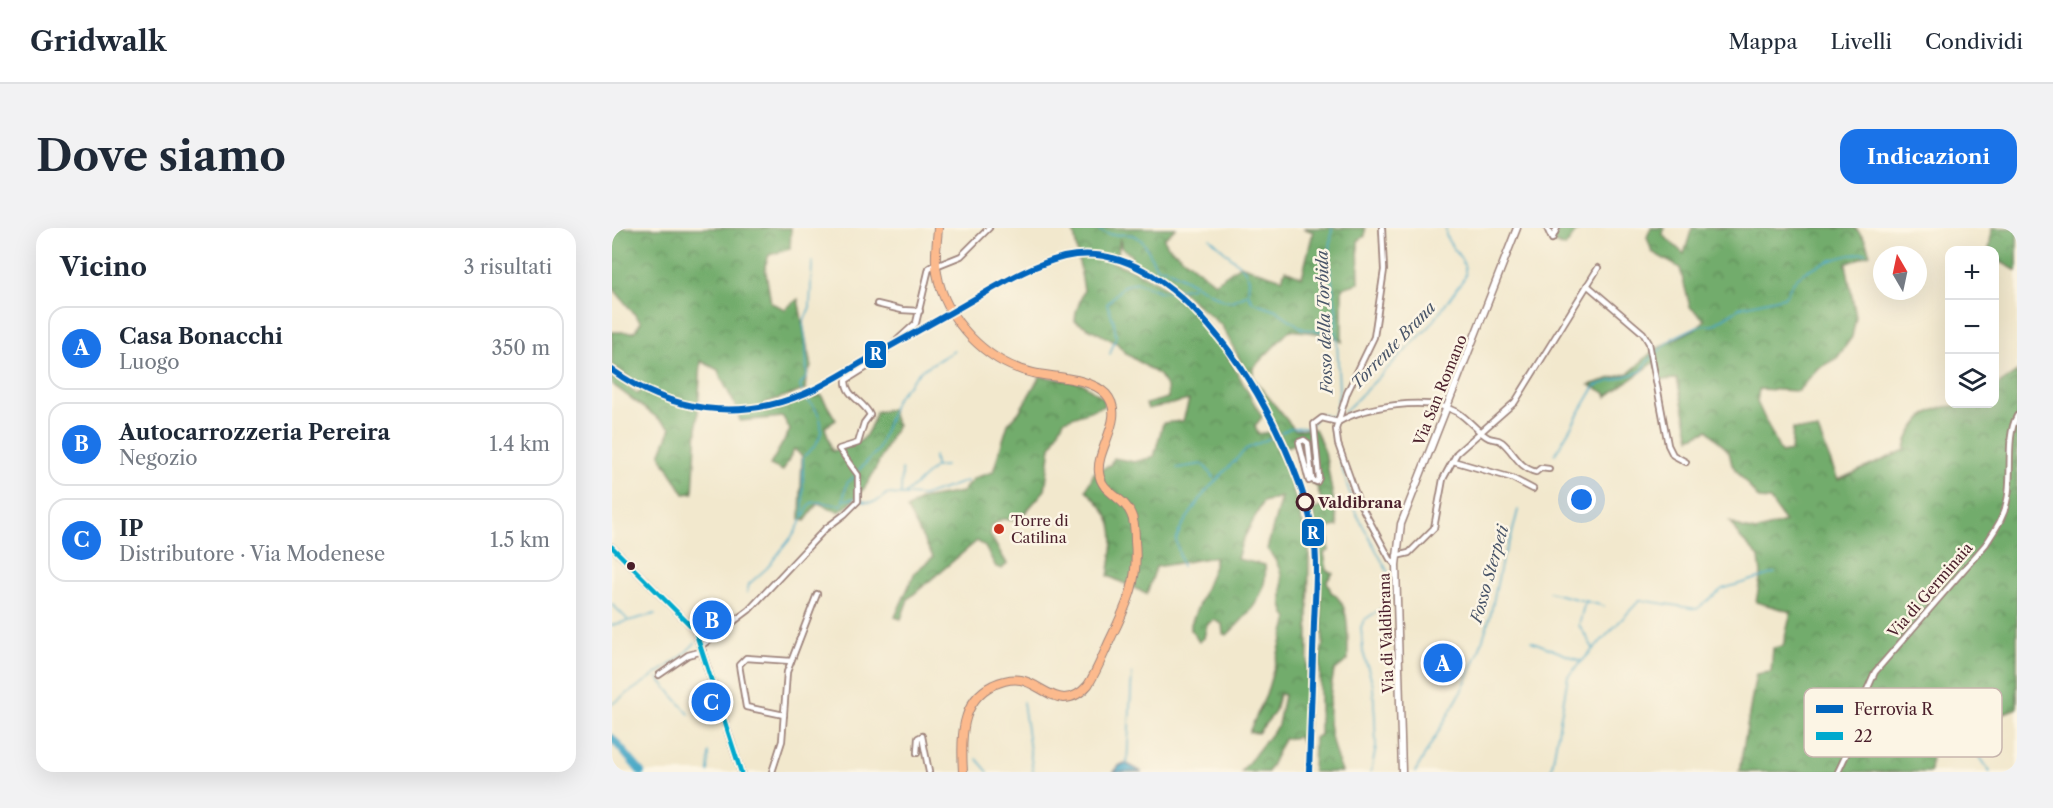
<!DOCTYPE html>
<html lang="it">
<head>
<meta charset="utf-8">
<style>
  :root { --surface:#fff; --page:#f2f2f3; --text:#1f2937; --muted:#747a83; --line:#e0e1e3; --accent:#1a73e8 }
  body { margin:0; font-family:"Libre Caslon Text",serif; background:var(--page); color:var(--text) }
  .controls { position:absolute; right:18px; top:18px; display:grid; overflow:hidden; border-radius:12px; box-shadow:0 6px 24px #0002 }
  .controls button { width:54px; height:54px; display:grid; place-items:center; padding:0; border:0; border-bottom:2px solid var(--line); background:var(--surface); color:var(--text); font:30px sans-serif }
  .compass { position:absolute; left:1261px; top:18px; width:54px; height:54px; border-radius:50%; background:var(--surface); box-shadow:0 6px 24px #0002; rotate:351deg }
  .you { position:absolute; left:970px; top:272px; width:21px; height:21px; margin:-15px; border:4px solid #fff; border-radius:50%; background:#1a73e8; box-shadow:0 0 0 9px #1a73e833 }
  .badge { display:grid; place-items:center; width:39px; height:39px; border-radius:50%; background:var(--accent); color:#fff; font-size:20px; font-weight:700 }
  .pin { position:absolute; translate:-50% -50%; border:3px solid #fff; box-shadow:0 2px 6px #0006 }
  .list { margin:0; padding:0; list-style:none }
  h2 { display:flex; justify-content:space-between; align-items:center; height:78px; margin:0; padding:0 24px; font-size:26px }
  h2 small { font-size:20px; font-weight:400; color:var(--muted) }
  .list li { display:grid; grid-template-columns:39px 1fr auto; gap:18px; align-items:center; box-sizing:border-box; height:84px; margin:0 12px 12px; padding:0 12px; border:2px solid var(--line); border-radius:18px }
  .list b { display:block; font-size:22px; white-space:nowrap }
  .list p { margin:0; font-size:20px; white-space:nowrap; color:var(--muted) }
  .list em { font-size:20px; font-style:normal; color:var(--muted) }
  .icon { flex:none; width:33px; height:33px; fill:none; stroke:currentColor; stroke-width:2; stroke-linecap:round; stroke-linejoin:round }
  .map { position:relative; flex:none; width:1405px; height:544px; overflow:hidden; border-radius:18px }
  header { display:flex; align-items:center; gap:36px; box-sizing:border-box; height:84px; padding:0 30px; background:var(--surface); border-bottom:2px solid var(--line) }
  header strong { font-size:28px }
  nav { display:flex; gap:33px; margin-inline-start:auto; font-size:21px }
  .intro { display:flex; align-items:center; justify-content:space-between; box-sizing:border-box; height:144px; padding:0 36px }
  h1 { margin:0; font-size:42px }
  .button { padding:15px 27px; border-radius:18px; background:var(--accent); color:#fff; font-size:21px; font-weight:700 }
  main { display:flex; gap:36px; padding:0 36px }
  aside { flex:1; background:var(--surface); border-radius:18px; box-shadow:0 6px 24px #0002 }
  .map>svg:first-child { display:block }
  .forest { fill:url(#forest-crowns); stroke:#5e664c; stroke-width:1.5 }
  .water { fill:url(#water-rules); stroke:#486378; stroke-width:1.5 }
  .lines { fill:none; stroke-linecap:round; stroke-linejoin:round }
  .stream { stroke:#47a7c6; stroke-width:1.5 }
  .river { stroke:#47a7c6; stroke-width:8 }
  .minor-casing { stroke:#9e847c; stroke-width:8 }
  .tertiary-casing { stroke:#9e847c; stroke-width:9 }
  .primary-casing { stroke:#9e847c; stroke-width:10 }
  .minor { stroke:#fff; stroke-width:4.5 }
  .tertiary { stroke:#fff; stroke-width:6 }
  .primary { stroke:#fcba8d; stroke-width:8 }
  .bus-1-casing { stroke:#fcf5e5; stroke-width:9 }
  .bus-1 { stroke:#00a9ce; stroke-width:4.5 }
  .rail-1-casing { stroke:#fcf5e5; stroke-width:10 }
  .rail-1 { stroke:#0065bd; stroke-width:6 }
  .stop-dot { fill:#fcf5e5; stroke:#4a1f2b; stroke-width:3 }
  .poi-dot { fill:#c8321e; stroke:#fcf5e5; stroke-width:2 }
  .bus-dot { fill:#4a1f2b; stroke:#fcf5e5; stroke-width:2 }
  .labels { text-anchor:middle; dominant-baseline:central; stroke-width:5; stroke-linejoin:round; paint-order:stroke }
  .street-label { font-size:15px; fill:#4a1f2b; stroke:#fcf5e5 }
  .stop-label { font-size:15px; font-weight:bold; fill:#4a1f2b; stroke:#fcf5e5; text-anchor:start }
  .poi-label { font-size:15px; fill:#4a1f2b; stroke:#fcf5e5; text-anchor:start }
  .water-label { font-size:16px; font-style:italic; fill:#495569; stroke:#fcf5e5 }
  .key { fill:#fcf5e5; stroke:#c7b5ad; stroke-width:1.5 }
  .key-label { font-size:16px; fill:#4a1f2b }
  .line-badge { stroke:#fcf5e5; stroke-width:2 }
  .badge-label { font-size:16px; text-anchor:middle; font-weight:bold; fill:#fff }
</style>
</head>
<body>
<header>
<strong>Gridwalk</strong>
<nav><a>Mappa</a><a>Livelli</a><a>Condividi</a></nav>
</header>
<div class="intro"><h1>Dove siamo</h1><a class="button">Indicazioni</a></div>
<main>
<aside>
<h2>Vicino<small>3 risultati</small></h2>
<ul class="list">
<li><span class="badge">A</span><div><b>Casa Bonacchi</b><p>Luogo</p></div><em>350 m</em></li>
<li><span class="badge">B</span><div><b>Autocarrozzeria Pereira</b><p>Negozio</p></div><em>1.4 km</em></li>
<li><span class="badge">C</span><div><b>IP</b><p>Distributore · Via Modenese</p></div><em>1.5 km</em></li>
</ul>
</aside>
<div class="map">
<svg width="1405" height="544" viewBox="0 0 1405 544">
  <defs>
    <pattern id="forest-crowns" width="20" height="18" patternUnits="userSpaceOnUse" patternTransform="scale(1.5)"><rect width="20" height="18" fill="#72ac6c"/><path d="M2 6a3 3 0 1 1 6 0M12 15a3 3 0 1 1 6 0" fill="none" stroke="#608b59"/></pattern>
    <pattern id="water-rules" width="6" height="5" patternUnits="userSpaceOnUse" patternTransform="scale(1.5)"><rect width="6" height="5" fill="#47a7c6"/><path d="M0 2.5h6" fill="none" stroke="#3d87a1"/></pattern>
  </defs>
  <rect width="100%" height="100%" fill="#fcf5e5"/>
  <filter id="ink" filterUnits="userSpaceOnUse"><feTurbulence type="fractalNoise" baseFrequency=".0167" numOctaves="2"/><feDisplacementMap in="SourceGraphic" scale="12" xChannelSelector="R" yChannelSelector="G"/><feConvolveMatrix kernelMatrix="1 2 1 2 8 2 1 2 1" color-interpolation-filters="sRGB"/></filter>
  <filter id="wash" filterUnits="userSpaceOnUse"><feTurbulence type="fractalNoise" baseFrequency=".008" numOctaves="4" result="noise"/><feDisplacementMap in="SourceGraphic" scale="24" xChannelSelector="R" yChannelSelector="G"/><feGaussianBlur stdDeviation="1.35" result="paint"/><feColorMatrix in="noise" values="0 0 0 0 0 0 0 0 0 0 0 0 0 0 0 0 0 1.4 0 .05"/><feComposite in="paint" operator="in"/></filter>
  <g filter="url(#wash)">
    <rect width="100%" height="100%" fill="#f2e8cd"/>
    <g class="forest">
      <path d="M0 0H179L178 21 157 27 153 38 159 75 173 81 186 71 199 139 194 148 193 162 152 175 154 184 209 167 224 192 213 199 220 223C250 215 254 215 264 184L279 181 285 198C266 230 261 262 227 284L206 275 193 293 188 291 190 228 182 221 171 243 158 237 178 202 171 189 128 193C125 174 112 160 106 142L89 133 81 265 72 266 48 227 59 200 0 156V147L26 166 31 159 0 137V104H22L29 94 0 59Z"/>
      <path d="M461 0H564L552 11 556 18 603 55 628 37 670 51 673 42 690 49 701 4 691 0H753V8L746 13 747 55 730 60V114L720 107 678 102 641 140V150L683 202 703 201 713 224 726 298 716 300 717 323 712 325 715 342 721 345 715 353 719 364C740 376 735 410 736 432L722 443C714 486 714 503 730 544H701L702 510 708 507V431L711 416 707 325 701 282 711 278 705 259 699 254 683 216 674 219 610 98 557 52 519 34V27L509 19 508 9 506 26 501 27 499 34C591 65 605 111 650 189L643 198 646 206 656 204 677 248 697 317 695 494 692 517 686 509 672 511 656 544H629L666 497 672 467 667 466 663 484 646 505 637 504 654 467 676 391C661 370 682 351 655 321L669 269 651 274 630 314 625 331 653 337C657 367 635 388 615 407L611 406 610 396 602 392 595 396 592 410 587 414 579 402V396L602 338V329L544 339 535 366 496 348C503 305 507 294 474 262L482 245 498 237 502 230 522 234 542 229 551 195 571 193 577 172 536 181 534 176 556 170 555 159 546 146 513 125 505 115 463 93 464 84 472 62Z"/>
      <path d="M948 0H967L953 19 940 14Z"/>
      <path d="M1039 0H1052L1051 7 1072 26 1080 0H1243L1253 12 1258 26 1234 36 1244 89 1240 109 1225 130 1205 141 1186 163 1147 161 1145 174 1169 225 1179 223 1181 201 1206 202 1226 252 1293 222C1294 209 1305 192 1318 184 1330 176 1367 176 1382 176L1383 159 1405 144V480L1378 491 1320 523 1318 544H1127L1144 446 1159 444 1161 420 1171 418 1179 384 1144 374 1149 346 1147 329 1129 311 1118 294 1130 300 1144 303 1173 294 1158 272 1147 271 1120 237 1117 224 1096 202 1078 210 1065 151 1048 152 1043 134 994 169V165L977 157 1017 145 1042 122 1083 101 1093 92 1078 79 1068 40 1040 24 1035 9Z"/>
      <path d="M1380 0H1405V43L1383 31 1382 22H1377Z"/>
      <path d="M428 148 470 155 492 171V178L452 192 439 219 433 262 406 293 390 291 379 298 378 307 395 336 390 341 384 339 373 319 365 313 296 371 289 391 283 389 303 344 321 329 295 281 309 271 350 264 362 250 381 244 396 196 407 184Z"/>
    </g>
    <path class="water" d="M515 536 530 544H502L508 537Z"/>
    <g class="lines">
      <g class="stream">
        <path d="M484 0C501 14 516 0 528 11 536 18 539 31 545 40H553L611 72 620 73 636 66"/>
        <path d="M720 0 717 35 724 80 727 166 719 202 743 283 779 350 780 367 776 376 752 392 749 399 751 424 761 457 763 492 764 519 759 544"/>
        <path d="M598 10 632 41 637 51 636 66 641 74 664 82 691 101 723 105"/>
        <path d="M498 126 504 109 502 94 495 76 511 58 525 54 549 64 581 59"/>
        <path d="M190 164 188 158 195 148 194 114 191 95 198 79 200 34"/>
        <path d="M732 184 818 98 853 49C857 28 830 17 834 0"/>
        <path d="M669 205 678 200 697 199 706 186 721 189"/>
        <path d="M943 226 983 158 1030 143 1036 133 1061 110 1086 98 1101 97 1129 79 1172 69C1177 63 1180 54 1186 49 1200 37 1236 25 1254 25"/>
        <path d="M322 228 323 238"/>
        <path d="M565 240 591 236 602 250"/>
        <path d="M246 243 266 222 284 171 308 143 342 123"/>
        <path d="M289 267 290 242"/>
        <path d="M292 267 323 239 333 238"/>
        <path d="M233 272 243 270"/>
        <path d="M248 272C258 277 266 275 274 266L311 268 355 253"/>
        <path d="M191 287V230C194 224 201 222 204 216 215 199 208 182 193 170"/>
        <path d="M570 338 564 312 569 299 594 263 634 221 658 210"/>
        <path d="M937 364 992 378"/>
        <path d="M135 365 137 356 155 340 182 306 199 275C211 272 219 278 230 277L235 255 243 248"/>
        <path d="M973 373 967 397 981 420"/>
        <path d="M0 376 15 391"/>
        <path d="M0 397 43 386"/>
        <path d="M919 413 969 433"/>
        <path d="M46 450 77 486"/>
        <path d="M411 474 421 544"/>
        <path d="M0 476 69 429 83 415"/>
        <path d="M1352 505 1378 544"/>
        <path d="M365 531 376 544"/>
        <path d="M515 536 520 445"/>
        <path d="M96 544 97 525"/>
        <path d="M803 544 847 468 866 426 878 389 890 332 899 310 906 282"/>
        <path d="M939 544 956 448 1028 372 1085 381 1110 361 1163 345"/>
      </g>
      <path class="river" d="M0 510 29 544"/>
    </g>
  </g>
  <g filter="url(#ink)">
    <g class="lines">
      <g class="minor-casing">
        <g id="minor">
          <path d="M770 0 772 42 762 109 735 165 724 201 726 216 746 272 778 331 784 337"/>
          <path d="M935 0 940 11 945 0"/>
          <path d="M324 38 349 28 377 0"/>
          <path d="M975 57 1031 105 1037 115 1056 217 1061 227 1074 234"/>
          <path d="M265 76 290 82 308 83"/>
          <path d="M726 194C753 178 816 168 845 184 856 190 867 206 877 210 882 212 885 210 890 214 902 224 907 240 924 244L929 240 937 241"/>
          <path d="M841 233 900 250 921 261"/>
          <path d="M697 253 687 214 692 212 696 215 700 252 705 254 707 250 702 196 710 190 726 194"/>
          <path d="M784 328 797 325 822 300 831 251 845 225 903 174 986 40"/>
          <path d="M89 418 137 382 213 301 233 286 246 273V247L227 221 246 215 252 195 258 187C252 173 233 168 234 152L258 137 304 95 317 40 324 36"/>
          <path d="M47 447 76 427 91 423"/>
          <path d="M172 487 134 479 127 437 134 430 179 433"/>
          <path d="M305 525 306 510 310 508 317 544"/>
          <path d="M160 544 170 513 175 444 205 366"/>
          <path d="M1226 544 1240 514 1251 471 1263 444 1374 316C1383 302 1392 290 1395 273 1401 249 1393 209 1405 188"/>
        </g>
      </g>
      <g class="tertiary-casing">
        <g id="tertiary">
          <path d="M0 319 83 402 129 544"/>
          <path d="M790 544 784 337 789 296 905 0"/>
        </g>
      </g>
      <g class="primary-casing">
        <path id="primary" d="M326 0C325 15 322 30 325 45 333 92 375 135 421 145 442 150 478 149 494 166 515 189 484 220 487 244 489 266 512 268 519 286 523 294 523 304 523 313 527 354 515 376 498 412 491 427 485 443 476 457 470 464 462 470 452 470 436 469 424 455 409 452 399 450 390 453 381 457 348 473 349 512 351 544"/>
      </g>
      <use href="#minor" class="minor"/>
      <use href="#tertiary" class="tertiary"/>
      <use href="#primary" class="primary"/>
      <g class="bus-1-casing">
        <path id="bus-1" d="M0 319 83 402 129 544"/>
      </g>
      <use href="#bus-1" class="bus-1"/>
      <g class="rail-1-casing">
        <path id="rail-1" d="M0 142C59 184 127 194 194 165 215 156 235 143 254 132 291 111 328 91 364 70 392 54 420 37 452 29 574 1 686 213 702 309 706 338 703 367 702 395 700 445 699 494 697 544"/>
      </g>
      <use href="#rail-1" class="rail-1"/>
    </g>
  </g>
  <circle class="stop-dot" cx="693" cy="274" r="8"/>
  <circle class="poi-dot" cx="387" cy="301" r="6"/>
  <circle class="bus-dot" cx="19" cy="338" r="5"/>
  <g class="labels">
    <g class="street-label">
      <text transform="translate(828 162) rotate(-68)">Via San Romano</text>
      <text transform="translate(1318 362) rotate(-49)">Via di Germinaia</text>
      <text transform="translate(774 405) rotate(-92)">Via di Valdibrana</text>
    </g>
    <g class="stop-label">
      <text x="706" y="274">Valdibrana</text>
    </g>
    <g class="poi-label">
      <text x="399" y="292">Torre di<tspan x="399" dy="17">Catilina</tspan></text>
    </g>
    <g class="water-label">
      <text transform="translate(712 94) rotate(-92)">Fosso della Torbida</text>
      <text transform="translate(781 117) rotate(-46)">Torrente Brana</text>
      <text transform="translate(877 346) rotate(-74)">Fosso Sterpeti</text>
    </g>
  </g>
  <rect x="1192" y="460" width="198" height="69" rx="9" class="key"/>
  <rect x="1204" y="477" width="27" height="8" fill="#0065bd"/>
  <rect x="1204" y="504" width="27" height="8" fill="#00a9ce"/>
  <g class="key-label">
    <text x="1242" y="487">Ferrovia R</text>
    <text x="1242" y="514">22</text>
  </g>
  <g class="line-badge">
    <rect x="252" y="112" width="23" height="29" rx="6" fill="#0065bd"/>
    <rect x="689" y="290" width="24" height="29" rx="6" fill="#0065bd"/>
  </g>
  <g class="badge-label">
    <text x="264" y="132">R</text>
    <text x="701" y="311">R</text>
  </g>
</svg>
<div class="controls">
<button>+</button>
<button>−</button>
<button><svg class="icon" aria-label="layers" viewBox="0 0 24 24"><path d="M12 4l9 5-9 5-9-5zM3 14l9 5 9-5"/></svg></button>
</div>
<svg class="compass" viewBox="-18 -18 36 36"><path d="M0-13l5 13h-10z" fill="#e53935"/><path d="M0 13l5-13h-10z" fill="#747a83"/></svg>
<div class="you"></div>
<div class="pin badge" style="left:831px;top:435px">A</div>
<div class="pin badge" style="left:100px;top:392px">B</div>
<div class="pin badge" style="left:99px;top:474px">C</div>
</div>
</main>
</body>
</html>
